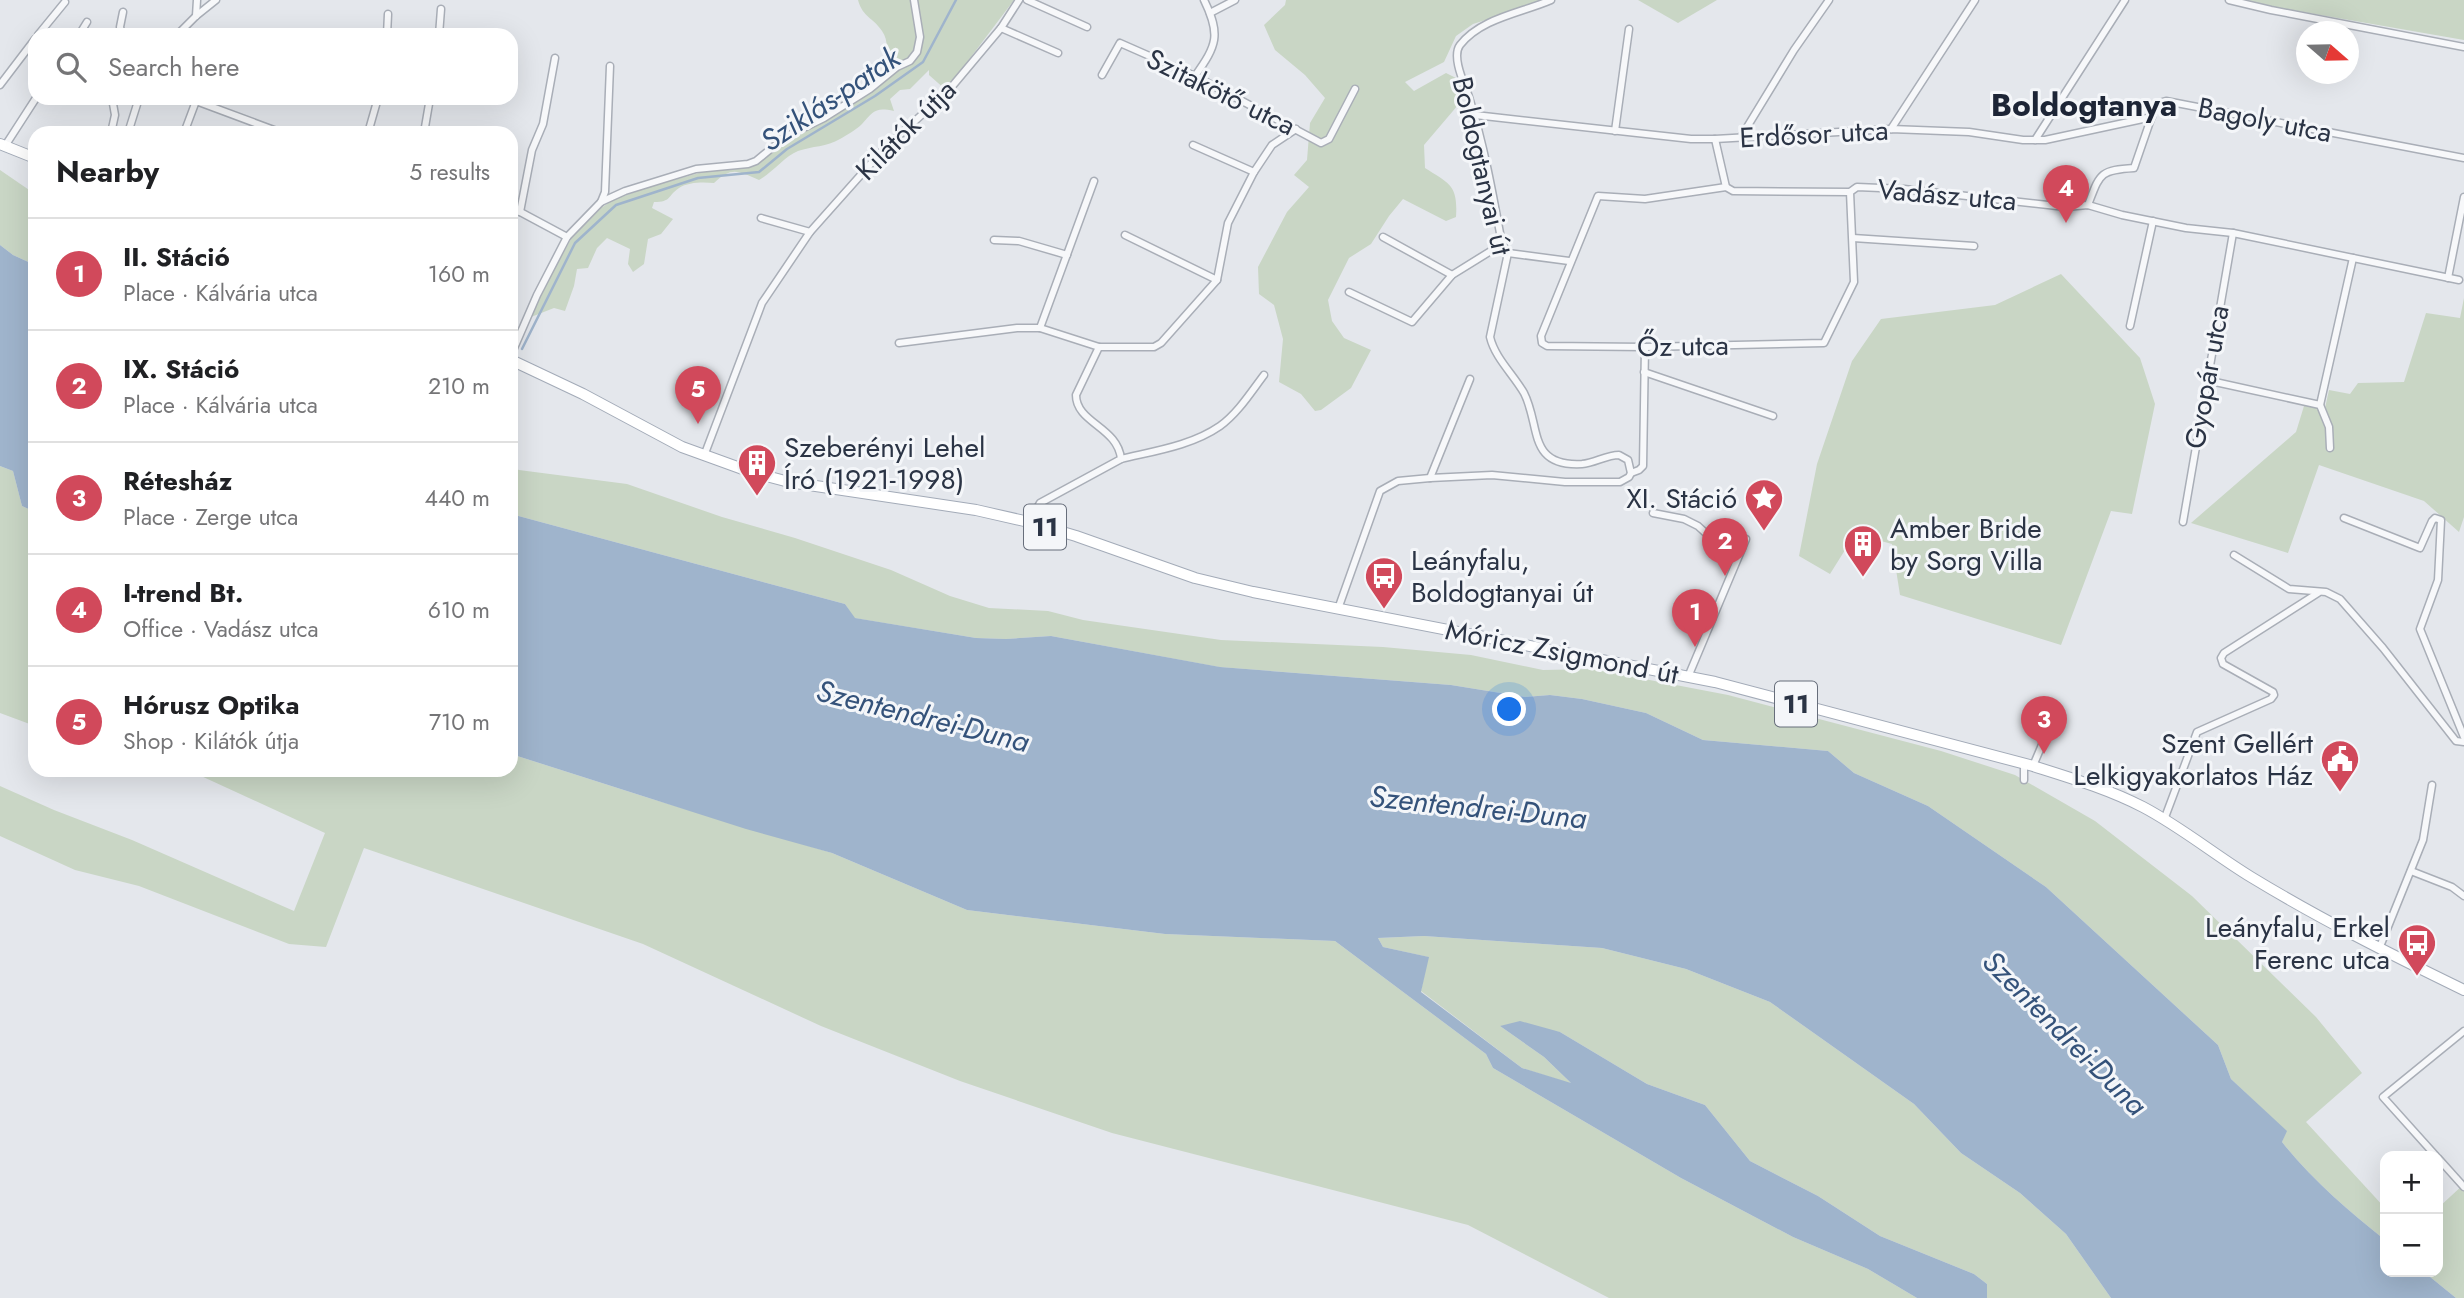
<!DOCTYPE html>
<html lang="en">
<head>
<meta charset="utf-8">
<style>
  :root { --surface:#fff; --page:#f6f6f6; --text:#202124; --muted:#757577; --line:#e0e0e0; --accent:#d1495b }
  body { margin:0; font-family:Jost,sans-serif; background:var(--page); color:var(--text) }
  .controls { position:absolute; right:21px; bottom:21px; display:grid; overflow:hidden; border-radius:14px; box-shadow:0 7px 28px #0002 }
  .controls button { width:63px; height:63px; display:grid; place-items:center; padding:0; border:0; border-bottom:2px solid var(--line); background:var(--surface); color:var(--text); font:35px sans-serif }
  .compass { position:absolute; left:2296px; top:21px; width:63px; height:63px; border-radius:50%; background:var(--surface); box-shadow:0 7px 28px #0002; rotate:110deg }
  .you { position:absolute; left:1510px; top:710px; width:24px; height:24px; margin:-18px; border:5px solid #fff; border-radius:50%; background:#1a73e8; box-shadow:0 0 0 10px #1a73e833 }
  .badge { display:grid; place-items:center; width:46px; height:46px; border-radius:50%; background:var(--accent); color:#fff; font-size:23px; font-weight:700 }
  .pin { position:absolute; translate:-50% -58px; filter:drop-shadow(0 2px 4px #0008) }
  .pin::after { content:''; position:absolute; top:37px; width:24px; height:21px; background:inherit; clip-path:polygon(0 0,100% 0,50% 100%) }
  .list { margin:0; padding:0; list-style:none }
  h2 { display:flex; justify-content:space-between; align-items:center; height:91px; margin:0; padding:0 28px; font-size:30px }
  h2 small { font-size:23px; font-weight:400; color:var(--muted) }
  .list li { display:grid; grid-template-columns:46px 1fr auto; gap:21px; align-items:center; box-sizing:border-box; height:112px; padding:0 28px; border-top:2px solid var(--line) }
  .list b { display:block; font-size:26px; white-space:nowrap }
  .list p { margin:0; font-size:23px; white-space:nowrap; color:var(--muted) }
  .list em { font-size:23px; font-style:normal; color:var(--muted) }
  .icon { flex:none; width:38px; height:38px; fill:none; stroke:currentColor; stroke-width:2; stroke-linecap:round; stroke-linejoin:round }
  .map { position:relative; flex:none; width:2464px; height:1298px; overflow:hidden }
  .search { position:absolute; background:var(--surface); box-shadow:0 7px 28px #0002; left:28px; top:28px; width:490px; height:77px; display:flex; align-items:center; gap:18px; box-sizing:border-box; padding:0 24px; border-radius:21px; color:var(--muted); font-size:26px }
  .panel { position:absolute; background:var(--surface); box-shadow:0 7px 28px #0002; left:28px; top:126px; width:490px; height:651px; border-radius:21px }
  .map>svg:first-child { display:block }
  .green { fill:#c9d6c5 }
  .water { fill:#9fb4cc }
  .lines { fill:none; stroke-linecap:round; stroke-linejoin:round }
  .stream { stroke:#9fb4cc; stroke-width:2.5 }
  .minor-casing { stroke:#a9aeb7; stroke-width:9 }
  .primary-casing { stroke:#a3abb8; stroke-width:12 }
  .minor { stroke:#f7f8fa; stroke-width:6 }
  .primary { stroke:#fff; stroke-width:10 }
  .labels { text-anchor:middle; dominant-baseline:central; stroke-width:6; stroke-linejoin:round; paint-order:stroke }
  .shield { fill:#f4f6f9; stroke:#676e7b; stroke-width:2 }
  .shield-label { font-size:26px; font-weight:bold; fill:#2b3445 }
  .street-label { font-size:28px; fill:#2b3445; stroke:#f4f6f9 }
  .poi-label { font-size:28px; fill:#2b3445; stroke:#f4f6f9; text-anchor:start }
  .water-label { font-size:30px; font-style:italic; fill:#34527a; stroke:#f4f6f9 }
  .quarter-label { font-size:32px; font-weight:bold; fill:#1d2536; stroke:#f4f6f9 }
</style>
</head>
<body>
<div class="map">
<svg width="2464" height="1298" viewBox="0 0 2464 1298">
  <rect width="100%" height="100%" fill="#e4e7ec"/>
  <g class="green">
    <path d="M858 0H1014L946 90 929 75V70L910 89 900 90 890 99 894 111C875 107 874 111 862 124 856 130 847 135 840 139 827 147 812 146 798 151 785 156 772 173 759 180 738 171 732 166 714 183 703 182 688 182 679 188 667 196 672 202 654 202L652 208 673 219 661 234 648 239 644 264 633 272 628 264 630 249 607 238 597 248 588 268 577 269 574 286 565 311 554 308 531 317 543 290 571 239 601 208 613 200 646 188 706 171 751 167 788 140 814 127 878 87C882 71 893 46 882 31 873 17 863 18 858 0Z"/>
    <path d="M1286 0H1541L1517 10 1473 24 1456 36 1444 62 1405 82 1414 91 1446 73 1458 79 1464 98 1424 145 1425 168C1450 184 1458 185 1456 217L1446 221 1403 199 1389 216 1371 244 1349 258 1328 300 1332 321 1344 338 1371 350 1351 388 1321 410 1315 411 1301 394 1279 382 1283 339 1274 305 1259 294 1258 267 1287 212 1309 187 1294 175 1307 160 1310 123 1325 98 1305 75 1275 50 1264 25 1285 5Z"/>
    <path d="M1638 0H1717L1678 23Z"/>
    <path d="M2234 0H2464V40Z"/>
    <path d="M0 170 35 194V265L13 255 0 245Z"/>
    <path d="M2061 274 2140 358 2155 404 2132 514 2111 511 2061 645 1900 595 1892 544 1855 534 1830 574 1799 556 1817 464 1852 361 1881 319 1995 305Z"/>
    <path d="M2464 298V517L2459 532 2424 501 2319 465 2288 553 2191 523 2296 432 2304 406 2325 408 2329 390 2350 394 2358 383 2404 382 2426 313 2460 318Z"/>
    <path d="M0 466 13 471 22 506 35 512V726L0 713Z"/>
    <path d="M511 466 519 470 627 484 722 517 795 538 891 570 950 596 989 608 1048 611 1083 620 1221 640 1383 647 1471 655 1543 670 1592 669 1728 695 1941 751 2015 775 2095 821 2192 896 2316 1017 2362 1073 2306 1122 2385 1208V1240C2348 1210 2312 1180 2282 1142L2286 1131 2231 1079 2218 1045 2046 887 1928 806 1854 773 1828 751 1703 740 1646 713 1582 699 1550 695 1525 697 1451 685 1219 667 1051 636 1006 639 976 638 854 618 845 604 511 514Z"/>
    <path d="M511 754 652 799 832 853 967 910 1165 934 1335 941 1486 1054 1493 1068 1681 1178 1793 1237 1868 1269 1917 1298H1609L1468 1225 1112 1133 960 1081 821 1026 643 944 364 848 326 947 289 944 139 886 75 870 0 836V786L54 810 132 840 294 911 325 833 188 770H511Z"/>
    <path d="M1424 936 1602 948 1686 969 1770 1002 1914 1104 1961 1153 2020 1193 2066 1234 2111 1298H1987V1284L1974 1274 1880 1236 1818 1196 1750 1161 1705 1105 1647 1084 1560 1032 1500 1026 1544 1057 1572 1084 1522 1068 1421 991 1428 957 1383 947 1378 938Z"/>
    <path d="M2464 1184V1298H2456L2424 1272H2438V1208Z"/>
  </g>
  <g class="water">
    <path d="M0 245 13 255 35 265V512L22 506 13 471 0 466Z"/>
    <path d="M511 514 845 604 855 618 976 638 1006 639 1051 636 1220 667 1451 685 1525 697 1550 695 1582 699 1646 713 1703 740 1828 751 1854 773 1928 806 2046 887 2218 1045 2231 1079 2287 1131 2282 1142C2312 1180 2348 1210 2385 1240V1272H2424L2456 1298H2111L2066 1234 2020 1193 1961 1153 1914 1104 1770 1002 1686 969 1602 948 1424 936 1378 938 1383 947 1429 957 1421 992 1522 1068 1571 1083 1544 1057 1500 1026 1520 1021 1560 1032 1647 1084 1705 1105 1750 1161 1818 1196 1880 1236 1974 1274 1987 1284V1298H1917L1868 1269 1793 1237 1681 1178 1493 1068 1486 1054 1335 941 1165 934 967 910 832 853 746 829 511 754Z"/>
  </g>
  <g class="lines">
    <g class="stream">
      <path d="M522 349 575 243 616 205 698 178 759 172 787 149 875 96 923 62 956 0"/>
      <path d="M511 377 513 371"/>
    </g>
    <g class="minor-casing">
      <g id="minor">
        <path d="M1027 0 1087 27"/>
        <path d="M2229 0 2271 10 2464 47"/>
        <path d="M1210 13 1235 0"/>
        <path d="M196 16 197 0"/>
        <path d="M1001 28 1058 53"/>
        <path d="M38 35 65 2"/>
        <path d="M79 35 87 22"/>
        <path d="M122 35 120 27 123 12"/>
        <path d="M177 35 196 16 216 0"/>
        <path d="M387 35 388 14"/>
        <path d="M439 35 441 9"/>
        <path d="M1102 75 1120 43 1195 76 1321 143 1329 139 1355 89"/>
        <path d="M1195 76C1217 45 1221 35 1204 0"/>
        <path d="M0 85 35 39"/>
        <path d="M1475 115 1691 139H1715L1891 129 1969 132 2023 140H2045L2152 117"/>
        <path d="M1891 129 1975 0"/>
        <path d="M1615 131 1629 29"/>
        <path d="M111 133 115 115 112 98"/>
        <path d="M128 133 139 98"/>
        <path d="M184 133 196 101 282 133"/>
        <path d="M368 133 378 98"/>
        <path d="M424 133 430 98"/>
        <path d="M1741 137 1794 50 1829 0"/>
        <path d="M1715 139 1726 187"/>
        <path d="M2035 140 2125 0"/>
        <path d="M1193 145 1254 172"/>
        <path d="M5 146 36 98"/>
        <path d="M1850 192 1854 282 1824 343 1645 347 1547 346 1542 343 1541 336 1598 196 1645 199 1726 187 1733 191 1850 192 1857 187 1904 189 2066 207 2088 205 2122 215 2186 228 2233 233 2459 280"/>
        <path d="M601 202 605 192 610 66"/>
        <path d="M2088 205C2100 174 2099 170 2134 168L2154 110 2159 103 2166 101 2464 158"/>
        <path d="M511 207 567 237"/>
        <path d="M520 212 532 150 543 124 555 58"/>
        <path d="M761 218 810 232"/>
        <path d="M1125 235 1217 280"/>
        <path d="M1383 237 1452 275"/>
        <path d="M1853 238 1974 246"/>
        <path d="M994 240 1019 241 1067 255"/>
        <path d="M1508 253 1569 261"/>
        <path d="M2448 278 2464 197"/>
        <path d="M1349 292 1412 322 1452 275 1502 244"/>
        <path d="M2130 326 2153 221"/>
        <path d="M1040 328 1094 181"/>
        <path d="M899 343 1017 328H1040L1099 347"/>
        <path d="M511 355 537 295 567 237 601 202 625 191 696 169 748 164 756 161 785 137 824 118 870 89 897 67 910 61 917 52 920 37 914 0"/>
        <path d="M1644 372 1773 416"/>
        <path d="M2206 380 2320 405 2329 427 2330 448"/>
        <path d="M2320 405 2353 258"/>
        <path d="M704 456 762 303 810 232 883 150 949 90 1001 28 1019 0"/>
        <path d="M1121 459C1154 451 1191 446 1220 426 1238 413 1251 392 1264 375"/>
        <path d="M1631 473 1639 470 1643 466 1645 347"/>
        <path d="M1430 478 1470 379"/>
        <path d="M1653 513 1684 519 1698 526 1736 561"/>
        <path d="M2344 518 2420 548 2432 521 2435 518 2441 520 2438 580 2420 629 2464 737"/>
        <path d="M1029 522 1040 503 1121 459C1118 427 1076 423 1076 395L1099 347H1154L1161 343 1217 280 1228 223 1254 172 1272 145 1296 129"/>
        <path d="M2183 522 2233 233"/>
        <path d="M2234 555 2289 589 2326 592 2340 599 2383 648 2456 741 2464 742"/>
        <path d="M1338 609 1380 491 1398 481 1430 478 1492 475 1565 482H1620L1629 477 1631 473 1628 460 1619 455C1606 455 1595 463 1582 464 1527 467 1541 426 1524 393 1513 374 1495 358 1490 337L1508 253 1502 244C1493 195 1484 145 1469 97 1465 85 1451 57 1460 45 1481 18 1521 13 1551 0"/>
        <path d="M1688 677 1746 539"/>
        <path d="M2024 763V780"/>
        <path d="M2033 766 2055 714"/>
        <path d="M2164 820 2197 732 2271 699 2274 695 2273 692 2223 664 2221 658 2224 653 2318 593"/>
        <path d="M2411 871 2452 887 2464 896"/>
        <path d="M2379 949 2423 840 2432 785"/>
        <path d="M2436 1156 2383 1097 2464 1031"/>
        <path d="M2438 1158 2464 1187"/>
      </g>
    </g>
    <g class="primary-casing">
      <g id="primary">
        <path d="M0 144 35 158"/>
        <path d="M511 360 583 394 682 447 751 472 789 482 976 510 1029 522 1076 536 1195 578 1253 592 1715 682 2033 766C2071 778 2108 789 2143 807 2181 827 2215 855 2251 877 2320 919 2392 955 2464 990"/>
      </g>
    </g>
    <use href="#minor" class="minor"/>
    <use href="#primary" class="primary"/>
  </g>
  <defs>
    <g id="building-pin" transform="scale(2.0125)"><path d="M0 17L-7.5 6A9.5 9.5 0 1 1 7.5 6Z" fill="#d1495b" stroke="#f4f6f9"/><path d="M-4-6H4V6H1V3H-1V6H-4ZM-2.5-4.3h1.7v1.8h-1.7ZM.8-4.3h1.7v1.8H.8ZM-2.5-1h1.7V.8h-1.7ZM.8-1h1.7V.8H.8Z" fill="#fff"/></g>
    <g id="sight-pin" transform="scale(2.0125)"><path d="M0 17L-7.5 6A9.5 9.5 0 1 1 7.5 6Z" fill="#d1495b" stroke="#f4f6f9"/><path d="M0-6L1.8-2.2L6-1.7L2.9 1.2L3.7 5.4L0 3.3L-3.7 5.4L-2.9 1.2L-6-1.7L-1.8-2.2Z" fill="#fff"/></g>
    <g id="bus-pin" transform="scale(2.0125)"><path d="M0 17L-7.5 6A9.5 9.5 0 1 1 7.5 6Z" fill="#d1495b" stroke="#f4f6f9"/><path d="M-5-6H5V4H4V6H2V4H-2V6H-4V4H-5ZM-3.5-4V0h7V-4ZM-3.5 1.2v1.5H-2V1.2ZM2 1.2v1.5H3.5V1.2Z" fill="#fff"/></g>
    <g id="civic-pin" transform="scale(2.0125)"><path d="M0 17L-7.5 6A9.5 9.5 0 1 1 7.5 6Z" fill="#d1495b" stroke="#f4f6f9"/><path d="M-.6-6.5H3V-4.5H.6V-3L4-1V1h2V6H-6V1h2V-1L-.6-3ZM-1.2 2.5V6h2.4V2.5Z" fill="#fff"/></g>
  </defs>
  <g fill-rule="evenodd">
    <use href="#building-pin" x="757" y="463"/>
    <use href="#sight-pin" x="1764" y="498"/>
    <use href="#building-pin" x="1863" y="544"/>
    <use href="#bus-pin" x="1384" y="576"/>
    <use href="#civic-pin" x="2340" y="759"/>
    <use href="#bus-pin" x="2417" y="943"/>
  </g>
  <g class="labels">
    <g class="shield">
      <rect x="1024" y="504.5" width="42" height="45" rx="5"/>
      <rect x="1775" y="681.5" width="42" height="45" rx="5"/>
    </g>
    <g class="shield-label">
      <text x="1045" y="527">11</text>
      <text x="1796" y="704">11</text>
    </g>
    <g class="street-label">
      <text transform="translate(1221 92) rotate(26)">Szitakötő utca</text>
      <text transform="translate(2265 120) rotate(11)">Bagoly utca</text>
      <text transform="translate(906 130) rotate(-45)">Kilátók útja</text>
      <text transform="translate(1814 134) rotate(-3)">Erdősor utca</text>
      <text transform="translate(1482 166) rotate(77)">Boldogtanyai út</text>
      <text transform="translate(1947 195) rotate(5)">Vadász utca</text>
      <text transform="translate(1683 346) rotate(-1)">Őz utca</text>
      <text transform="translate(2207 377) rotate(-80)">Gyopár utca</text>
      <text transform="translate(1562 652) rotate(11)">Móricz Zsigmond út</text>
    </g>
    <g class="poi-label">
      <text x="784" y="447">Szeberényi Lehel<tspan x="784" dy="32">Író (1921-1998)</tspan></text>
      <text x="1737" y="498" text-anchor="end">XI. Stáció</text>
      <text x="1890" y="528">Amber Bride<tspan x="1890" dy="32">by Sorg Villa</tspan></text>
      <text x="1411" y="560">Leányfalu,<tspan x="1411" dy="32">Boldogtanyai út</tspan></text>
      <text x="2313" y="743" text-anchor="end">Szent Gellért<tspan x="2313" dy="32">Lelkigyakorlatos Ház</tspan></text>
      <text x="2390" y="927" text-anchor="end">Leányfalu, Erkel<tspan x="2390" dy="32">Ferenc utca</tspan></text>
    </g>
    <g class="water-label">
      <text transform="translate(830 99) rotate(-34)">Sziklás-patak</text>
      <text transform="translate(923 716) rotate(14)">Szentendrei-Duna</text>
      <text transform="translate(1478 807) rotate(6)">Szentendrei-Duna</text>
      <text transform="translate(2065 1033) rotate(45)">Szentendrei-Duna</text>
    </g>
    <g class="quarter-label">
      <text x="2084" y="105">Boldogtanya</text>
    </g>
  </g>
</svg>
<div class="controls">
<button>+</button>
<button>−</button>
</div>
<svg class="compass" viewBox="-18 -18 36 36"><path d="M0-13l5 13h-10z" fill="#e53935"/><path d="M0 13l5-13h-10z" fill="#757577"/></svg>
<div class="you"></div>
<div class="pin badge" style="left:1695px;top:647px">1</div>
<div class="pin badge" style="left:1725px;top:576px">2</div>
<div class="pin badge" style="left:2044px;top:754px">3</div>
<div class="pin badge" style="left:2066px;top:223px">4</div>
<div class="pin badge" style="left:698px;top:424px">5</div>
<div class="search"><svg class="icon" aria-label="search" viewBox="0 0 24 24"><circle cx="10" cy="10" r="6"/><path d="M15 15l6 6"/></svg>Search here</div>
<section class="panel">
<h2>Nearby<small>5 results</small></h2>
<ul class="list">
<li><span class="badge">1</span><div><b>II. Stáció</b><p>Place · Kálvária utca</p></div><em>160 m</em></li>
<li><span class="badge">2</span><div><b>IX. Stáció</b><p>Place · Kálvária utca</p></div><em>210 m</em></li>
<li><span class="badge">3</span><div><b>Rétesház</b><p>Place · Zerge utca</p></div><em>440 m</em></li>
<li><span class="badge">4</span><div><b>I-trend Bt.</b><p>Office · Vadász utca</p></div><em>610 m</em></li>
<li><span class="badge">5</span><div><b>Hórusz Optika</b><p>Shop · Kilátók útja</p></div><em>710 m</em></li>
</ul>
</section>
</div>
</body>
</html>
